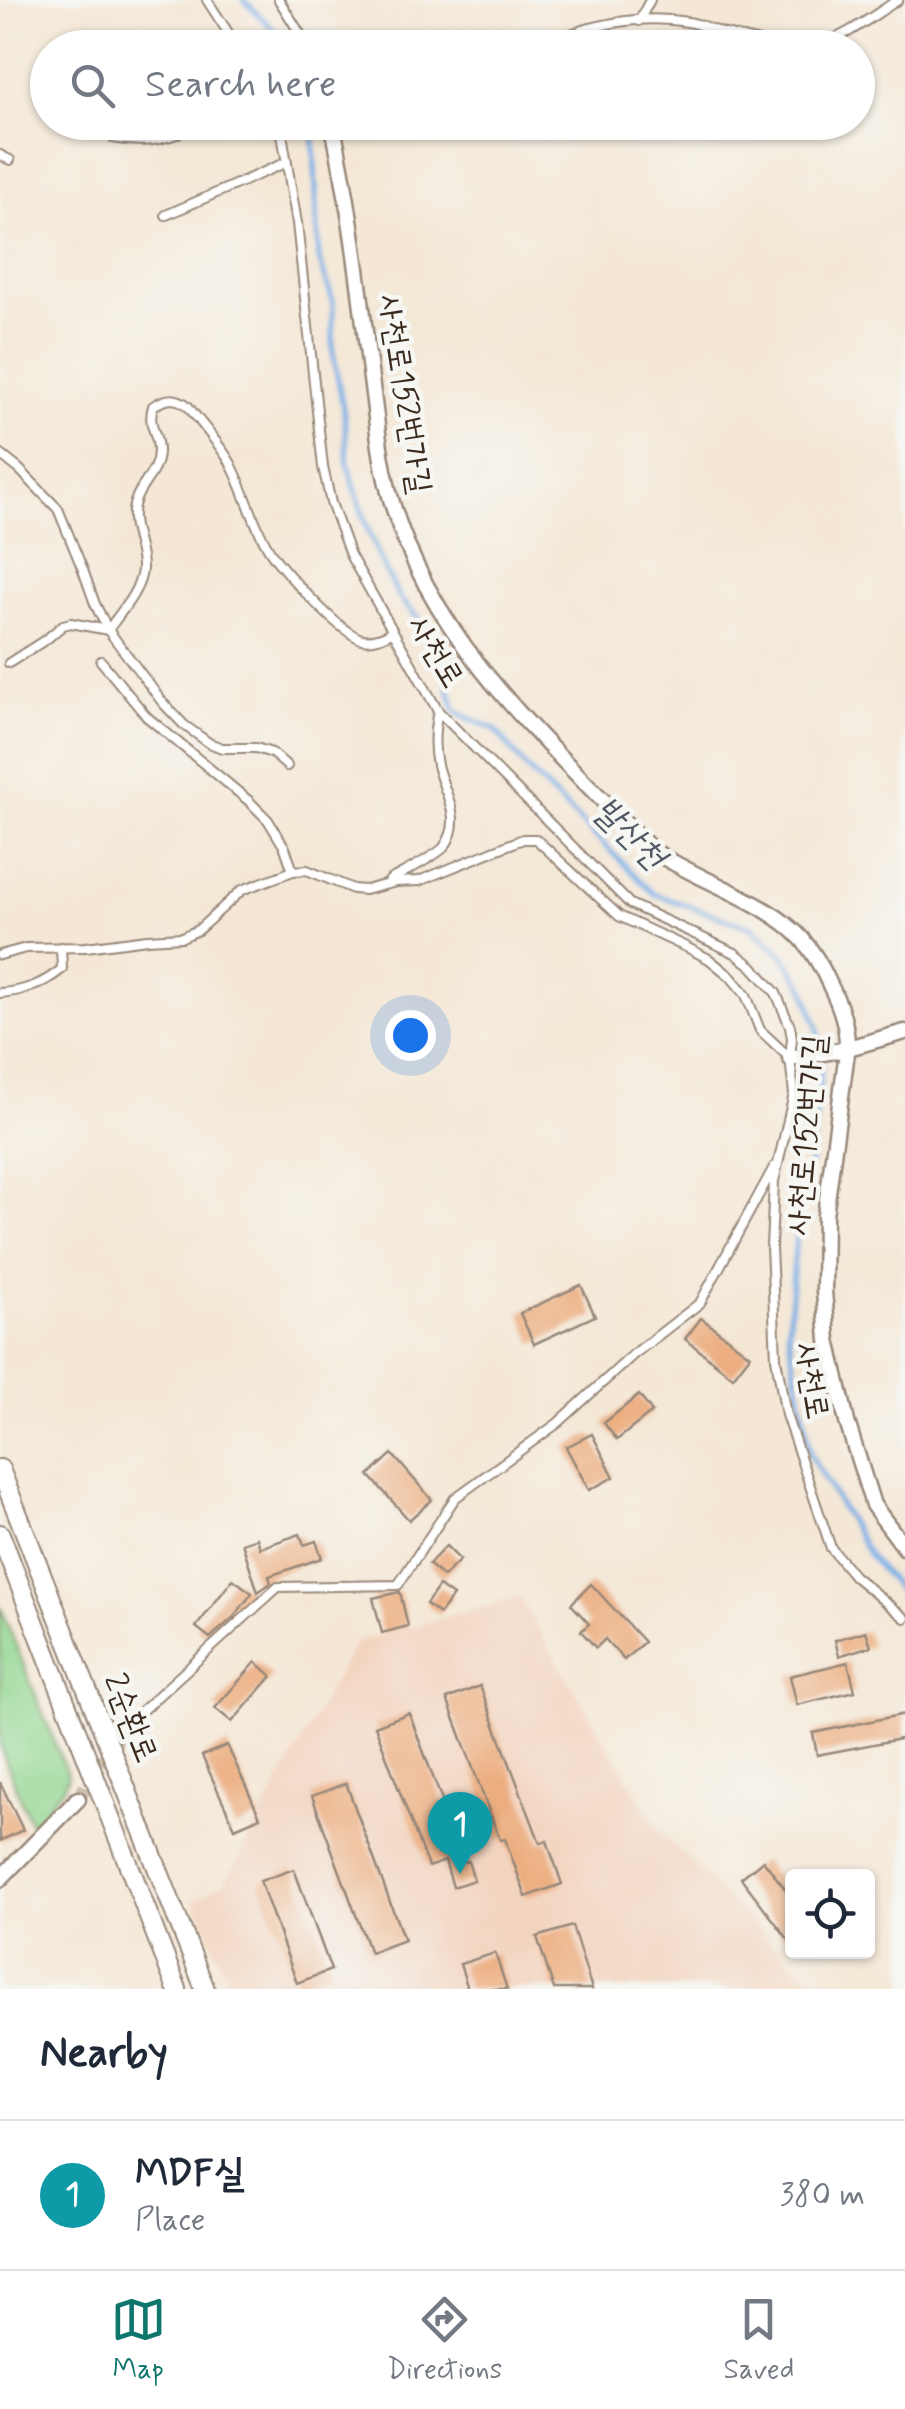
<!DOCTYPE html>
<html lang="en">
<head>
<meta charset="utf-8">
<style>
  :root { --surface:#fff; --page:#f2f2f3; --text:#1f2937; --muted:#747a83; --line:#e0e1e3; --accent:#0f766e }
  body { margin:0; font-family:Mynerve,"Poor Story",sans-serif; background:var(--page); color:var(--text) }
  .controls { position:absolute; right:30px; bottom:30px; display:grid; overflow:hidden; border-radius:10px; box-shadow:0 2px 8px #0004 }
  .controls button { width:90px; height:90px; display:grid; place-items:center; padding:0; border:0; border-bottom:2px solid var(--line); background:var(--surface); color:var(--text); font:50px sans-serif }
  .you { position:absolute; left:410px; top:1035px; width:35px; height:35px; margin:-25px; border:8px solid #fff; border-radius:50%; background:#1a73e8; box-shadow:0 0 0 15px #1a73e833 }
  .badge { display:grid; place-items:center; width:65px; height:65px; border-radius:50%; background:var(--accent); color:#fff; font-size:32px; font-weight:700 }
  .pin { position:absolute; translate:-50% -82px; filter:drop-shadow(0 2px 5px #0008) }
  .pin::after { content:''; position:absolute; top:52px; width:35px; height:30px; background:inherit; clip-path:polygon(0 0,100% 0,50% 100%) }
  .list { margin:0; padding:0; list-style:none }
  h2 { display:flex; justify-content:space-between; align-items:center; height:130px; margin:0; padding:0 40px; font-size:42px }
  h2 small { font-size:32px; font-weight:400; color:var(--muted) }
  .list li { display:grid; grid-template-columns:65px 1fr auto; gap:30px; align-items:center; box-sizing:border-box; height:150px; padding:0 40px; border-top:2px solid var(--line) }
  .list b { display:block; font-size:38px; white-space:nowrap }
  .list p { margin:0; font-size:32px; white-space:nowrap; color:var(--muted) }
  .list em { font-size:32px; font-style:normal; color:var(--muted) }
  .icon { flex:none; width:55px; height:55px; fill:none; stroke:currentColor; stroke-width:2; stroke-linecap:round; stroke-linejoin:round }
  .map { position:relative; flex:none; width:905px; height:1989px; overflow:hidden }
  .search { position:absolute; background:var(--surface); box-shadow:0 2px 8px #0004; left:30px; right:30px; top:30px; height:110px; display:flex; align-items:center; gap:25px; box-sizing:border-box; padding:0 35px; border-radius:55px; color:var(--muted); font-size:38px }
  .sheet { height:280px; background:var(--surface) }
  nav { display:flex; justify-content:space-around; align-items:center; box-sizing:border-box; height:140px; border-top:2px solid var(--line); background:var(--surface); font-size:28px; color:var(--muted) }
  nav a { display:grid; justify-items:center; gap:5px }
  nav .on { color:var(--accent) }
  .map>svg:first-child { display:block }
  .built { fill:#f3d4bf }
  .green { fill:#91d68f; stroke:#668056; stroke-width:2.5 }
  .lines { fill:none; stroke-linecap:round; stroke-linejoin:round }
  .stream { stroke:#77ade6; stroke-width:5 }
  .building { fill:#ecae80 }
  .minor-tunnel { stroke:#cfc1b0; stroke-width:14; stroke-dasharray:14 7; stroke-linecap:butt }
  .service-casing { stroke:#98887a; stroke-width:12 }
  .minor-casing { stroke:#98887a; stroke-width:19 }
  .tertiary-casing { stroke:#98887a; stroke-width:22 }
  .service { stroke:#fff; stroke-width:8 }
  .minor { stroke:#fff; stroke-width:14 }
  .tertiary { stroke:#fff; stroke-width:18 }
  .labels { text-anchor:middle; dominant-baseline:central; stroke-width:9; stroke-linejoin:round; paint-order:stroke }
  .street-label { font-size:32px; fill:#3b2a1e; stroke:#f6f6f2 }
  .water-label { font-size:35px; font-style:italic; fill:#505864; stroke:#f6f6f2 }
</style>
</head>
<body>
<div class="map">
<svg width="905" height="1989" viewBox="0 0 905 1989">
  <rect width="100%" height="100%" fill="#f6f6f2"/>
  <filter id="ink" filterUnits="userSpaceOnUse"><feTurbulence type="fractalNoise" baseFrequency=".01" numOctaves="2"/><feDisplacementMap in="SourceGraphic" scale="20" xChannelSelector="R" yChannelSelector="G"/><feConvolveMatrix kernelMatrix="1 2 1 2 8 2 1 2 1" color-interpolation-filters="sRGB"/></filter>
  <filter id="wash" filterUnits="userSpaceOnUse"><feTurbulence type="fractalNoise" baseFrequency=".0048" numOctaves="4" result="noise"/><feDisplacementMap in="SourceGraphic" scale="40" xChannelSelector="R" yChannelSelector="G"/><feGaussianBlur stdDeviation="2.25" result="paint"/><feColorMatrix in="noise" values="0 0 0 0 0 0 0 0 0 0 0 0 0 0 0 0 0 1.4 0 .05"/><feComposite in="paint" operator="in"/></filter>
  <g filter="url(#wash)">
    <rect width="100%" height="100%" fill="#f4e7d5"/>
    <path class="built" d="M519 1597 660 1832 794 1965 823 1989H231L194 1900 225 1883 355 1642Z"/>
    <path class="green" d="M0 1606 68 1776 63 1788 31 1825 0 1747Z"/>
    <g class="lines">
      <g class="stream">
        <path d="M244 0 281 37 288 48"/>
        <path d="M313 122 319 259 333 301V352L344 414 348 465 366 524 382 564 400 599 424 624 441 658 455 711 472 720 495 729 526 768 654 894 751 927 784 956 805 989 818 1028 821 1072 810 1162 801 1188 793 1202 797 1226 788 1330 811 1456 870 1557 905 1597"/>
      </g>
    </g>
    <g id="blocks">
      <g class="building">
        <path d="M581 1285 595 1316 534 1344 520 1313Z"/>
        <path d="M701 1318 750 1355 733 1377 685 1339Z"/>
        <path d="M639 1395 652 1412 617 1440 604 1423Z"/>
        <path d="M592 1434 614 1477 589 1490 566 1447Z"/>
        <path d="M392 1454 432 1500 409 1520 369 1475Z"/>
        <path d="M300 1534 304 1545 316 1541 322 1558 269 1576 271 1583 258 1592 242 1543 257 1538 260 1548Z"/>
        <path d="M446 1546 460 1560 443 1577 429 1564Z"/>
        <path d="M233 1579 252 1593 234 1617 210 1638 196 1627Z"/>
        <path d="M591 1584 644 1642 624 1660 605 1639 596 1648 581 1631 589 1624 571 1604Z"/>
        <path d="M439 1586 453 1596 439 1614 426 1604Z"/>
        <path d="M400 1592 408 1626 382 1633 373 1598Z"/>
        <path d="M866 1631 871 1646 839 1656 835 1640Z"/>
        <path d="M256 1662 272 1676 232 1722 215 1708Z"/>
        <path d="M848 1662 855 1691 797 1705 790 1676Z"/>
        <path d="M480 1686 540 1843 547 1841 562 1884 526 1897 505 1839 500 1840 447 1699Z"/>
        <path d="M409 1713 465 1862 468 1861 474 1880 453 1887 445 1861 428 1867 375 1726Z"/>
        <path d="M905 1714V1738L817 1755 813 1733Z"/>
        <path d="M227 1745 260 1817 235 1828 202 1756Z"/>
        <path d="M0 1782 23 1830 0 1841Z"/>
        <path d="M346 1783 404 1940 370 1953 312 1796Z"/>
        <path d="M763 1860 792 1898V1944L741 1878Z"/>
        <path d="M294 1869 331 1970 297 1983 260 1881Z"/>
        <path d="M572 1926 592 1989H554L537 1937Z"/>
        <path d="M495 1953 507 1989H468L460 1964Z"/>
      </g>
    </g>
  </g>
  <g filter="url(#ink)">
    <use href="#blocks" fill-opacity="0" stroke="#98887a" stroke-width="2.5"/>
    <g class="lines">
      <path class="minor-tunnel" d="M78 1799 127 1724"/>
      <g class="service-casing">
        <g id="service">
          <path d="M207 0 238 48"/>
          <path d="M279 0 309 48"/>
          <path d="M639 21 650 0"/>
          <path d="M537 48C583 25 638 14 688 22 700 24 713 30 725 34 754 41 787 50 817 44 846 38 872 16 898 0"/>
          <path d="M280 122 297 223 323 467 331 503 350 555 438 711 630 904 735 953 752 966 776 993 790 1026 792 1038 790 1058 794 1094 774 1181 771 1247 776 1358 786 1415 831 1548 854 1576 905 1618"/>
          <path d="M113 138C147 145 172 139 201 122"/>
          <path d="M0 155 10 160"/>
          <path d="M166 215 287 162"/>
          <path d="M0 454 19 469 58 509 83 570 95 604 108 630 163 703 184 725 209 743 222 748H256L272 753 287 766"/>
          <path d="M101 661 147 717 249 801 268 820 285 848 293 871"/>
          <path d="M9 663 48 638 63 625 71 623 108 630C120 613 141 590 142 569 143 546 126 523 136 499 143 481 158 472 158 451 158 431 147 427 153 406 166 398 176 396 188 406 202 425 218 442 230 462 245 490 252 521 268 548 280 568 341 634 362 639 373 641 382 637 392 632"/>
          <path d="M390 880C402 873 438 855 444 847 465 819 444 794 437 765 433 747 434 729 438 711"/>
          <path d="M0 955 26 948 86 947 147 939 182 937 198 930 242 890 293 871 307 870 353 889 365 890 396 882 419 881 523 839H536L619 916 688 948 709 959 730 976 746 995 760 1030 790 1058"/>
          <path d="M0 993C25 991 42 985 62 969L61 947"/>
          <path d="M127 1724 278 1587 398 1585 455 1498 558 1423 634 1354 700 1303 774 1167"/>
        </g>
      </g>
      <g class="minor-casing">
        <g id="minor">
          <path d="M332 123C351 207 360 294 371 379 377 421 380 465 393 506 435 647 552 747 651 849 695 880 767 900 802 939 814 953 823 969 830 985 841 1007 848 1027 847 1052L825 1215 824 1291 828 1340 847 1422 873 1505 905 1548"/>
          <path d="M790 1058 841 1050 905 1032"/>
          <path d="M0 1879 78 1799"/>
        </g>
      </g>
      <g class="tertiary-casing">
        <g id="tertiary">
          <path d="M0 1469 205 1989"/>
          <path d="M0 1534 177 1989"/>
        </g>
      </g>
      <use href="#service" class="service"/>
      <use href="#minor" class="minor"/>
      <use href="#tertiary" class="tertiary"/>
    </g>
  </g>
  <g class="labels">
    <g class="street-label">
      <text transform="translate(404 394) rotate(81)">사천로152번가길</text>
      <text transform="translate(435 652) rotate(59)">사천로</text>
      <text transform="translate(807 1135) rotate(-85)">사천로152번가길</text>
      <text transform="translate(811 1381) rotate(80)">사천로</text>
      <text transform="translate(130 1718) rotate(68)">2순환로</text>
    </g>
    <g class="water-label">
      <text transform="translate(629 834) rotate(44)">발산천</text>
    </g>
  </g>
</svg>
<div class="controls">
<button><svg class="icon" aria-label="locate" viewBox="0 0 24 24"><circle cx="12" cy="12" r="6"/><path d="M12 2v4M12 18v4M2 12h4M18 12h4"/></svg></button>
</div>
<div class="you"></div>
<div class="pin badge" style="left:460px;top:1874px;background:#0f9aa8">1</div>
<div class="search"><svg class="icon" aria-label="search" viewBox="0 0 24 24"><circle cx="10" cy="10" r="6"/><path d="M15 15l6 6"/></svg>Search here</div>
</div>
<section class="sheet">
<h2>Nearby<small></small></h2>
<ul class="list">
<li><span class="badge" style="background:#0f9aa8">1</span><div><b>MDF실</b><p>Place</p></div><em>380 m</em></li>
</ul>
</section>
<nav>
<a class="on"><svg class="icon" aria-label="map" viewBox="0 0 24 24"><path d="M3 6l6-2 6 2 6-2v14l-6 2-6-2-6 2zM9 4v14M15 6v14"/></svg>Map</a>
<a><svg class="icon" aria-label="directions" viewBox="0 0 24 24"><path d="M12 3l9 9-9 9-9-9zM9 14v-3h6M13 9l2 2-2 2"/></svg>Directions</a>
<a><svg class="icon" aria-label="saved" viewBox="0 0 24 24"><path d="M7 4h10v16l-5-4-5 4z"/></svg>Saved</a>
</nav>
</body>
</html>
